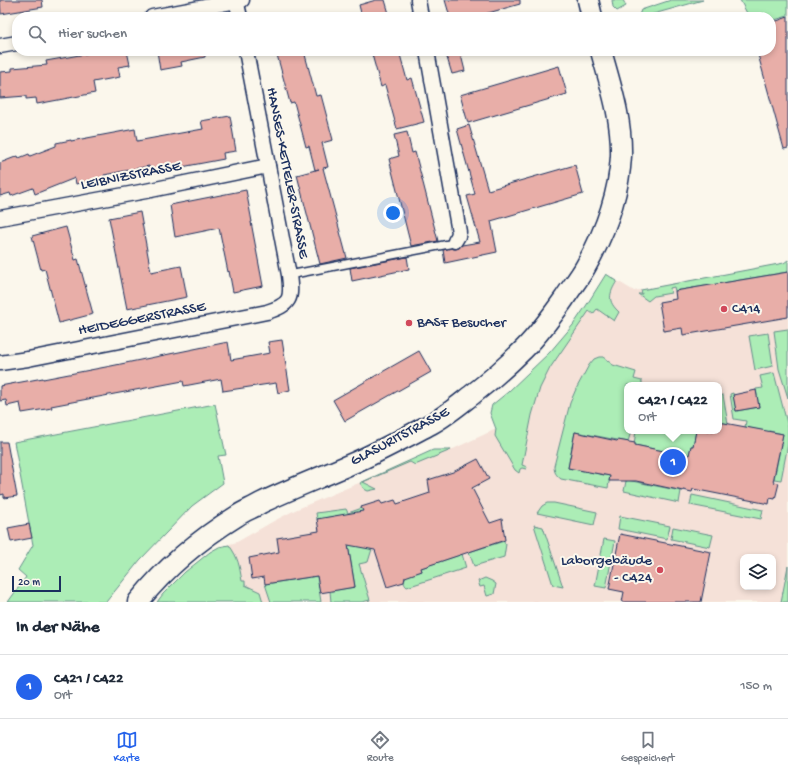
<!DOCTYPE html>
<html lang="de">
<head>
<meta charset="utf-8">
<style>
  :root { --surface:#fff; --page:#f6f6f7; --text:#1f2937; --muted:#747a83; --line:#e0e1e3; --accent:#2563eb }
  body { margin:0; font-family:"Gochi Hand",sans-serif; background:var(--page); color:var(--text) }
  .controls { position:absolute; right:12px; bottom:12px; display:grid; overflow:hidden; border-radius:8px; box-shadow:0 2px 6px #0003 }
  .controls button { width:36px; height:36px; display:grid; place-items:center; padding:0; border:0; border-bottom:1px solid var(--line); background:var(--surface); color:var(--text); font:20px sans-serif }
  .scale { position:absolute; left:12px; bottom:10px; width:49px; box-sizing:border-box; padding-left:4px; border:2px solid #1b2f5e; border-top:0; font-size:11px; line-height:14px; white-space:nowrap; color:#1b2f5e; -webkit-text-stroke:3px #fbf7ec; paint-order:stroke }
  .you { position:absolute; left:393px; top:213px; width:14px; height:14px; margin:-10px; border:3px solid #fff; border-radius:50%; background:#1a73e8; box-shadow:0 0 0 6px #1a73e833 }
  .badge { display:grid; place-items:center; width:26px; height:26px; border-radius:50%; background:var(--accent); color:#fff; font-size:13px; font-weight:700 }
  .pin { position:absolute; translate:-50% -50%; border:2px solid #fff; box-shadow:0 1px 4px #0006 }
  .popup { position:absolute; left:624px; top:382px; width:98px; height:52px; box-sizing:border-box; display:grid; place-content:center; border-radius:8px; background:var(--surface); filter:drop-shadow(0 1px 3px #0005); font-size:13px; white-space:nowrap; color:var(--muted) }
  .popup b { font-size:15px; color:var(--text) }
  .popup::after { content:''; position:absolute; left:50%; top:100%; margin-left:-8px; border:8px solid transparent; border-top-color:var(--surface) }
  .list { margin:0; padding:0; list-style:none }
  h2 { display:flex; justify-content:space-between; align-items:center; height:52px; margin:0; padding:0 16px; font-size:17px }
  h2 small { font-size:13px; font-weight:400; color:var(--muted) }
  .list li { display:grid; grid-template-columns:26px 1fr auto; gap:12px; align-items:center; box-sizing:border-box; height:64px; padding:0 16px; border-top:1px solid var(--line) }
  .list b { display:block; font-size:15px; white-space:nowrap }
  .list p { margin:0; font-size:13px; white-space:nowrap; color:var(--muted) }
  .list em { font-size:13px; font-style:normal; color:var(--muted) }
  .icon { flex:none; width:22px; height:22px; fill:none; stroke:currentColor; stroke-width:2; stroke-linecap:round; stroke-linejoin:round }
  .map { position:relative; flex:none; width:788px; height:602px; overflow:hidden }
  .search { position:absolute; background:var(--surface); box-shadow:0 2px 6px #0003; left:12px; right:12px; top:12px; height:44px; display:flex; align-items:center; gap:10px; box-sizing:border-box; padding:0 14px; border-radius:16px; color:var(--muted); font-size:15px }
  .sheet { height:116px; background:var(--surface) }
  nav { display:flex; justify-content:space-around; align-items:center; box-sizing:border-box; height:56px; border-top:1px solid var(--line); background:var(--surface); font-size:11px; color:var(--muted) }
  nav a { display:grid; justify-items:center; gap:2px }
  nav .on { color:var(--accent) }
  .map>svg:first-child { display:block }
  .built { fill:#f5e1d8; fill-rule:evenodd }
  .green { fill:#acedb6; stroke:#648e8a }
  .building { fill:#e8aea8; stroke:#1b2f5e }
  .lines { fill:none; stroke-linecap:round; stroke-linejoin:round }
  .lane-casing { stroke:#1b2f5e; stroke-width:10 }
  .street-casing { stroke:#1b2f5e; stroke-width:17 }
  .secondary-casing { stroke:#1b2f5e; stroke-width:23 }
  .lane { stroke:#fbf7ec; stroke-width:7 }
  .street { stroke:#fbf7ec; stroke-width:14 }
  .secondary { stroke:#fbf7ec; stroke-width:20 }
  .poi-dot { fill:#d1495b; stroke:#fbf7ec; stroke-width:1.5 }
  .labels { text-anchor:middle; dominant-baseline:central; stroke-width:4; stroke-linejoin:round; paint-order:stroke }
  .street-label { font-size:15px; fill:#1b2f5e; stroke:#fbf7ec }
  .poi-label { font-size:15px; fill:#1b2f5e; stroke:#fbf7ec; text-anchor:start }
</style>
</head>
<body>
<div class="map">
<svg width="788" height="602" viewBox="0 0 788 602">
  <rect width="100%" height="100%" fill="#fbf7ec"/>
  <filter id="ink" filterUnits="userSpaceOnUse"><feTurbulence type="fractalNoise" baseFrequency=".025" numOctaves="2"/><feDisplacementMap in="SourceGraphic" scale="8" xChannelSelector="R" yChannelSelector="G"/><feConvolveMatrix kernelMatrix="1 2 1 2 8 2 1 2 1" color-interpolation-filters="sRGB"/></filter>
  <g filter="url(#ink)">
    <path class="built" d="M788 260V602H157L163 594 185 572 210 552 219 547 237 542 272 522 295 510 387 471 433 450H451L496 429 508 392 550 352 573 325 586 306 606 274 634 291 784 263ZM627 385H719V431H627ZM743 557H773V587H743Z"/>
    <g class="green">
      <path d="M612 0H623L626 6 617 11 613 7Z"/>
      <path d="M671 0H703L643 17H638L639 15 641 10Z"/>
      <path d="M740 0H788V16L771 21V17H749Z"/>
      <path d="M788 260V272L675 291 674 287 670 288 671 293 654 296 648 301 638 294H642L641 290 784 263Z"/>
      <path d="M606 274 617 281C609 294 607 301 619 312L614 321 597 309 593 314 589 311 550 368 540 388 532 415 522 465 527 467 526 469 522 468 520 469 519 473 515 470 495 436 496 429 490 413 492 405 508 392 550 352 573 325 586 306Z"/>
      <path d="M788 329V398L779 369 774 331Z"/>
      <path d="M768 333 773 366 755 370 749 336Z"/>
      <path d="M599 357H603L613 365 636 372 634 379 642 381V385H627V431H631L628 442 575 432 568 468 610 476 608 488 561 479C556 475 554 472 554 466L570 403 576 389 589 365 594 359Z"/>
      <path d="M774 373 788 427V444L781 480 774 479 783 434 769 431 768 432 745 427 746 421 734 419 730 394 733 393 736 411 759 407 756 389 763 388 760 376Z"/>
      <path d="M723 395 728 424 719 422V396Z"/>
      <path d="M215 404 226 455 218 456 223 483 192 506 140 560 106 602H8L26 577 18 570 33 545 14 442Z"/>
      <path d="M636 431H696L693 446H691L689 455H688L687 456 635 445 634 444Z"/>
      <path d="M433 450H451L415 465 410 462 363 482 377 489 368 491 364 489 360 483Z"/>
      <path d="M627 480 681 491 679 503 624 491 626 481H627Z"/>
      <path d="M692 495 763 510 761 519 690 505Z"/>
      <path d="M547 503H554L597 512 594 525 537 513 542 506Z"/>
      <path d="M362 508 372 549 368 562 359 564 370 600 362 602H331L330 591 355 587 343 515 317 519 316 513 346 509 348 513Z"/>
      <path d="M620 516 670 526 667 539 618 529Z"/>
      <path d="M534 525 543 527 563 587 553 585Z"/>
      <path d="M673 527 713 535 710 547 671 539Z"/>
      <path d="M604 539 615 541 606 588 595 586Z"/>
      <path d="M504 541 505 544H506L504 557 474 566 469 552Z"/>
      <path d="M229 545C239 559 239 565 242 581H245V585L260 592 263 602H157L163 594 185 572 210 552 219 547Z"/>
      <path d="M462 554 466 568 407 587C403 584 404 580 405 576L422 571 421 568Z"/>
      <path d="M788 566V602H781Z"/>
      <path d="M317 576 321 602H271L265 584Z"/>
      <path d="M485 578 492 581 496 584 494 594 487 596 484 586 480 587 478 581Z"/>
    </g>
    <g class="building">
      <path d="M0 0H42L43 7 1 14Z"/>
      <path d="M376 0H385L390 17H362L359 5Z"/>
      <path d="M445 0H520V4L474 17H450Z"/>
      <path d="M788 17V148L784 149 757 51H771V23Z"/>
      <path d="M102 51H127L130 65 118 67 120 77 93 82 95 93 37 104 36 98 26 99V96L0 98V72L12 71V68L47 65 46 61Z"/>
      <path d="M157 51H205V57L181 62 182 66 160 70Z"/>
      <path d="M276 51H304L316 96 321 95 333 140 322 143 328 167 323 168 347 258 320 264 297 175 319 169 315 170 309 146 306 147 294 102 290 103Z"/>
      <path d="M371 51H399L407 80 412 78 424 122 397 129 385 85 381 87Z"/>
      <path d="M445 51H460L465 71 452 74Z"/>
      <path d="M559 66 567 94 468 123 460 95Z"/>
      <path d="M230 116 236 151 223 153 224 159 150 173 149 166 104 175V178L76 184 75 178 35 194 33 188 11 196 10 193 0 196V163L18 156 19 158 29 154 30 156 56 146V143L71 140V141L135 129 137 141 203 129 201 121Z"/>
      <path d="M469 125 488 190 575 165 583 194 491 221 497 252 445 263 443 250 451 248 455 249 459 248 462 245 480 242 467 196 475 194 457 129Z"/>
      <path d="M407 132 412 153 415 152 438 241 411 246 389 159 399 156 394 135Z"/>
      <path d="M246 190 252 222H251L263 286 233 292 229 271 228 272 219 228 175 237 170 205Z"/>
      <path d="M140 212 151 272 181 266 187 297 127 309 109 218Z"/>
      <path d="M66 227 75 260 78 259 93 314 59 323 45 269 41 270 32 236Z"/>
      <path d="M407 257 409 269 352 281 350 268Z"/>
      <path d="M788 272V317L683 335 682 328 664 331 659 302 676 299 675 291Z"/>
      <path d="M282 340 290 390 278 393 276 383 223 391 221 379 184 386 183 381 51 406 52 408 22 413 20 403 7 406 6 400 0 401V386L43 378V379L111 366 228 342 231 360 270 353 268 342Z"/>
      <path d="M419 351 431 372 345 421 333 400Z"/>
      <path d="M756 390 759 407 736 411 733 395Z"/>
      <path d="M719 422 783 434 773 482 779 483 775 499 770 498 769 504 693 489 692 492 683 490V491L636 481H609L610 476 568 468 575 432 617 441 618 440 635 443V445L687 456 688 455H689L691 446H693L696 431H719Z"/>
      <path d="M0 442H7L17 496 4 498V494L0 495Z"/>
      <path d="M478 459 489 479 472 488 490 523 502 519 505 540 421 568 422 571 405 577 404 582 387 587 375 550 348 545 355 587 320 593 317 576 265 584 264 577 252 579 249 558 279 552 277 538 319 531 317 519 363 511 361 507 380 501 382 504 395 500 397 504 430 493 428 480 453 472Z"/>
      <path d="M29 524 32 538 11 542 8 528Z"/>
      <path d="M620 534 711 552 701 602H622L624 592 609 589Z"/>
    </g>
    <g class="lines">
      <g class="lane-casing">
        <path id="lane" d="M289 275 449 244 455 241"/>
      </g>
      <g class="street-casing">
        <g id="street">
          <path d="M236 0 240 17"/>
          <path d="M418 0 421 17"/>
          <path d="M152 17 242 0"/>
          <path d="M0 46 17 43"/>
          <path d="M427 51 459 232 458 236 455 241"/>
          <path d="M0 218 146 191 268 166"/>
          <path d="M0 363 28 359 267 312C291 304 292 299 289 275L246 51"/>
        </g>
      </g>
      <g class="secondary-casing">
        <g id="secondary">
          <path d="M588 0 592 17"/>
          <path d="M138 602C166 567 198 540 237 516 244 511 253 508 261 503 294 487 327 475 360 460 384 449 408 436 431 424 446 416 460 404 473 394 491 380 508 365 524 349 539 334 552 316 564 299 571 288 580 277 586 266 605 232 619 195 621 156 622 119 611 87 601 51"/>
        </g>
      </g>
      <use href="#lane" class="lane"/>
      <use href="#street" class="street"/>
      <use href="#secondary" class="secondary"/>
    </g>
  </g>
  <g class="poi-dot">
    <circle cx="724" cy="309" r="4"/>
    <circle cx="409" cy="323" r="4"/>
    <circle cx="660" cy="570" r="4"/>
  </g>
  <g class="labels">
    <g class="street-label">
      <text transform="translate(287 173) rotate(79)">HANSES-KETTELER-STRASSE</text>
      <text transform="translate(131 176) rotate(-11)">LEIBNIZSTRASSE</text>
      <text transform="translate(142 319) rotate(-11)">HEIDEGGERSTRASSE</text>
      <text transform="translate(400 437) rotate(-28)">GLASURITSTRASSE</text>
    </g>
    <g class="poi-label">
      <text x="732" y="309">C414</text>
      <text x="417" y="323">BASF Besucher</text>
      <text x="652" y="561" text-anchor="end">Laborgebäude<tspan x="652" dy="17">- C424</tspan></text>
    </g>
  </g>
</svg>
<div class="controls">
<button><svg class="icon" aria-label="layers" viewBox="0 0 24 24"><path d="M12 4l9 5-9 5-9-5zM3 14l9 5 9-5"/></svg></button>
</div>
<div class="scale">20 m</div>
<div class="you"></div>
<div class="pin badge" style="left:673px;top:462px">1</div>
<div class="popup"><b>C421 / C422</b>Ort</div>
<div class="search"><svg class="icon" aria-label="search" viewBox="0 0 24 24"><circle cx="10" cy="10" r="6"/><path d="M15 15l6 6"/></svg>Hier suchen</div>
</div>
<section class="sheet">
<h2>In der Nähe<small></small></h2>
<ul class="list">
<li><span class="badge">1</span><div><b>C421 / C422</b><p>Ort</p></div><em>150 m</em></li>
</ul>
</section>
<nav>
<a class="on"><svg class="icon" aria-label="map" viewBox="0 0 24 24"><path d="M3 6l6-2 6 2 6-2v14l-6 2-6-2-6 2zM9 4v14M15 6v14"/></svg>Karte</a>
<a><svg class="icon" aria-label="directions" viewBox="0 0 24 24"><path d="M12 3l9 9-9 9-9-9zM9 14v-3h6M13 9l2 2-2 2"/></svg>Route</a>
<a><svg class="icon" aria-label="saved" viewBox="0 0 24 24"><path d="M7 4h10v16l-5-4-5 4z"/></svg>Gespeichert</a>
</nav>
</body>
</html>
